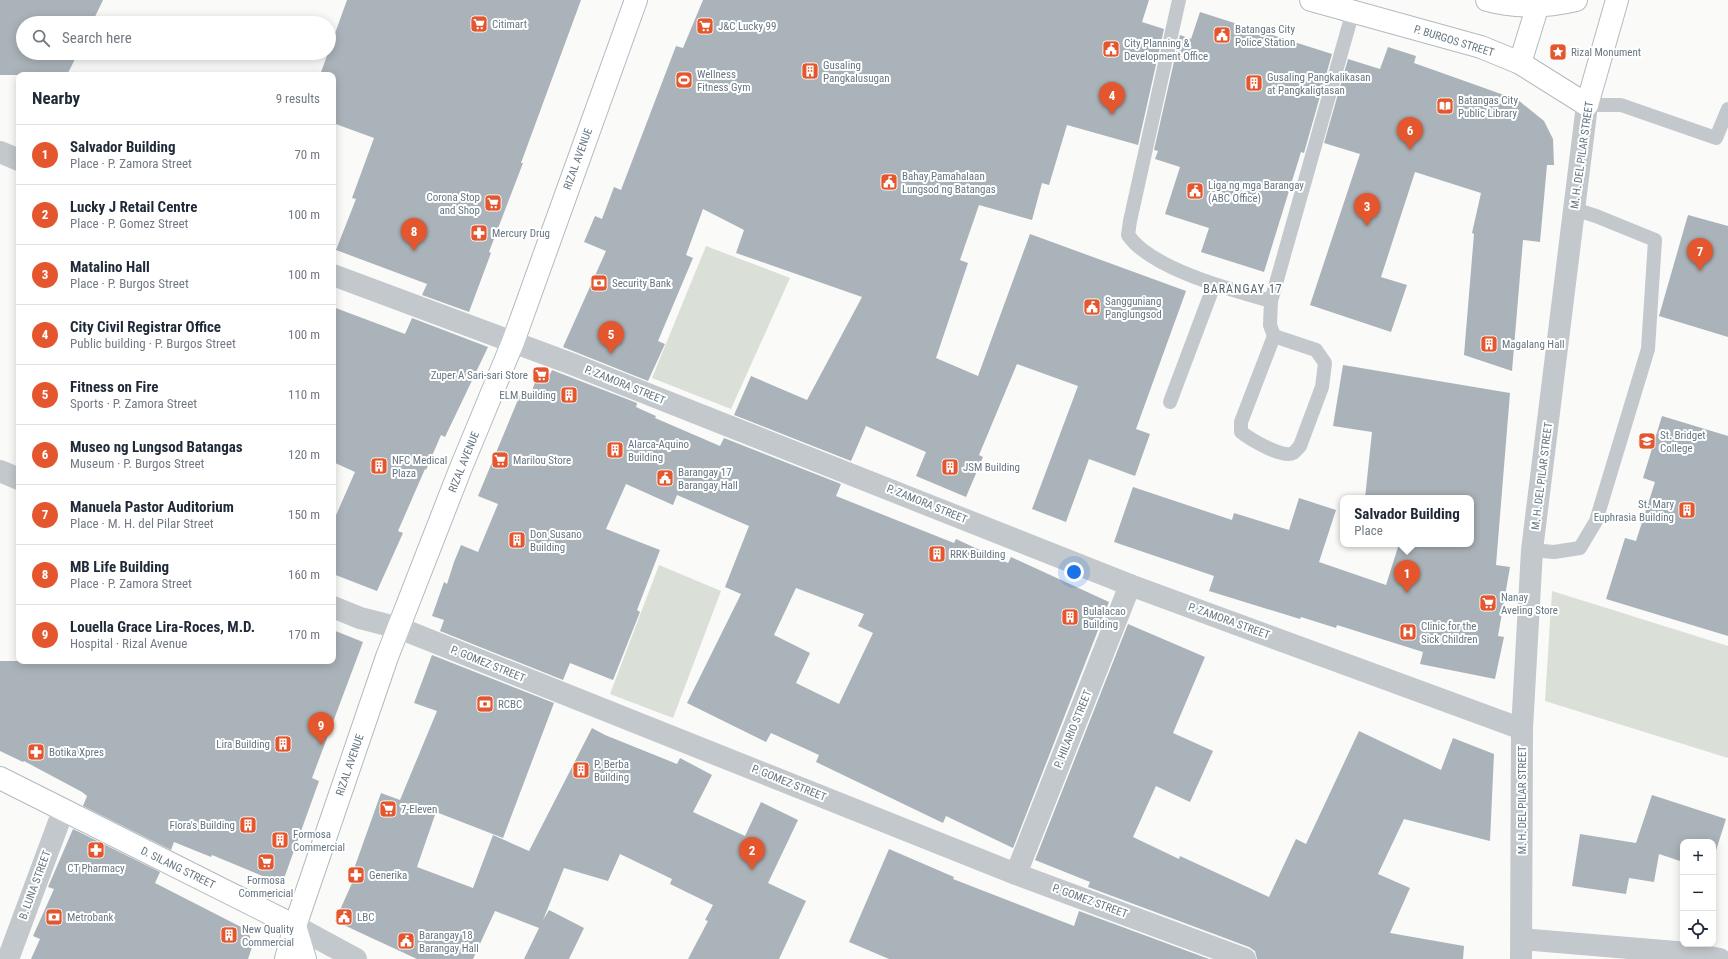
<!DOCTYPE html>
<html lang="en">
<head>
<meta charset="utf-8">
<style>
  :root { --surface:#fff; --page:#f6f6f7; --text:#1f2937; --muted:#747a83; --line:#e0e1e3; --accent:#e4572e }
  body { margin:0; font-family:"Roboto Condensed",sans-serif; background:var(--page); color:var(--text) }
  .controls { position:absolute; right:12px; bottom:12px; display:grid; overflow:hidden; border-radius:8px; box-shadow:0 2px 10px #0003 }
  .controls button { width:36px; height:36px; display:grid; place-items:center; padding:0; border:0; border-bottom:1px solid var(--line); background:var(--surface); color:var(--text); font:20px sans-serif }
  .you { position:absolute; left:1074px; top:572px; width:14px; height:14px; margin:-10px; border:3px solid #fff; border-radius:50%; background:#1a73e8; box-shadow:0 0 0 6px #1a73e833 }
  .badge { display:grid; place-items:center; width:26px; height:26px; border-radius:50%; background:var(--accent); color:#fff; font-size:13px; font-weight:700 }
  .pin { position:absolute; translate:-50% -33px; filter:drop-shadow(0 1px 2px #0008) }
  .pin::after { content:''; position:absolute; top:21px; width:14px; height:12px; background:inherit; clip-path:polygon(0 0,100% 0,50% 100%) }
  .popup { position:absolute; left:1340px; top:495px; width:134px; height:52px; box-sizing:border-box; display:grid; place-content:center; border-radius:8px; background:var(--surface); filter:drop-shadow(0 1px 3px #0005); font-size:13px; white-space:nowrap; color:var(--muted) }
  .popup b { font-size:15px; color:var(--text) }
  .popup::after { content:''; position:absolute; left:50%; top:100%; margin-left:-8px; border:8px solid transparent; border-top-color:var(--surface) }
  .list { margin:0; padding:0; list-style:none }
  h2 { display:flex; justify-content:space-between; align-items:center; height:52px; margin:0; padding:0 16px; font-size:17px }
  h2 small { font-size:13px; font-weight:400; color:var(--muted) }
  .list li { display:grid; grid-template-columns:26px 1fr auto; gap:12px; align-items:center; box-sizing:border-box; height:60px; padding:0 16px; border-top:1px solid var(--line) }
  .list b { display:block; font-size:15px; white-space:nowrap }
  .list p { margin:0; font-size:13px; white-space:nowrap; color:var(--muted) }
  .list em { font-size:13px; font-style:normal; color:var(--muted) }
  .icon { flex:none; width:22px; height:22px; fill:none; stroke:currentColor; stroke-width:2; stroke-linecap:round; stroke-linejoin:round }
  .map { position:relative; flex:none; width:1728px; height:959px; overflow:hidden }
  .search { position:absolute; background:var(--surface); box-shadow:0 2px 10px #0003; left:16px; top:16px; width:320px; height:44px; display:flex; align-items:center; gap:10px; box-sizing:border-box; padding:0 14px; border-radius:22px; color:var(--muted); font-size:15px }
  .panel { position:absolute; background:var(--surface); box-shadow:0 2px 10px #0003; left:16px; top:72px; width:320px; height:592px; border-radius:8px }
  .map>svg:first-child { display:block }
  .green { fill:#dadfd7 }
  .building { fill:#aab3b9; fill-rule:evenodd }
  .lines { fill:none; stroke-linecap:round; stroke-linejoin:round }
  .secondary-casing { stroke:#b3babf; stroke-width:24 }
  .service { stroke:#c3c8cc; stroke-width:14 }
  .minor { stroke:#c3c8cc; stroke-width:22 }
  .tertiary { stroke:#c3c8cc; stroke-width:22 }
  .secondary { stroke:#fff; stroke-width:22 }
  .labels { text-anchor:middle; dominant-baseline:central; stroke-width:4; stroke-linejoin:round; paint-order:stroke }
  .poi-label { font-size:11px; fill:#657683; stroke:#fff; text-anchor:start }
  .street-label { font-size:11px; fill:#657683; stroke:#fff }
  .neighbourhood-label { font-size:12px; letter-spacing:1px; fill:#57646e; stroke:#fff }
</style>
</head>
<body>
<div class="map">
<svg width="1728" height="959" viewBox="0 0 1728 959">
  <rect width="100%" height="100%" fill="#fafaf8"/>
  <g class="green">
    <path d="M706 246 790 278 731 409 652 378Z"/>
    <path d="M659 565 721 591 673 718 610 694Z"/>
    <path d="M1552 591 1728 646V758L1545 701Z"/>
  </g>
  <g class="building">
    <path d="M0 0H103L92 23H23V53H78L67 75H0Z"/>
    <path d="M347 0H581L521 163H523L489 252 491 253 469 312 422 295 427 284 336 250 356 199 352 198 374 138 333 123V75H320Z"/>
    <path d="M703 0H1149L1142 22 1164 29 1138 145 1067 125 1049 185 1042 183 1032 220 979 205 960 260 968 263 936 358 978 376 1030 234 1186 291 1136 429 1150 434 1135 476 1089 459 1066 522 1032 509 1078 386 1017 364 979 455 983 457 966 497 916 476 926 452 866 426 851 461 734 415 751 376 807 400 862 297 736 253 744 230 703 209 686 255 693 258 658 341 665 344 648 381 563 347 606 251 584 242 595 216 602 219 614 187 621 190 676 46 683 48Z"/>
    <path d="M1200 12 1332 54 1304 153 1301 152 1264 272 1201 252 1209 228 1165 214 1180 167 1155 159 1158 151 1154 150 1180 35 1191 39Z"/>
    <path d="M1388 47 1416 56 1414 63 1518 100 1544 121 1553 139 1554 165H1547L1540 242 1523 240 1512 371 1464 355 1474 234 1472 233 1481 193 1415 172 1381 277 1407 285 1391 332 1310 305 1360 154 1324 143 1348 59 1380 69Z"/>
    <path d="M1688 215 1728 226V337L1659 316Z"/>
    <path d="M333 307 405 334 412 318 488 347 445 437 441 435 426 470 425 469 398 531 403 533 377 591 333 574V522L355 472 333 462Z"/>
    <path d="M1343 365 1510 393 1496 565 1510 567 1498 636 1504 637 1495 679 1420 664 1423 652 1337 625 1336 628 1301 617 1300 619 1209 591 1214 576 1114 542 1133 487 1232 520 1234 513 1289 530 1299 498 1336 510 1319 562 1386 585 1399 544H1471V498H1365L1372 432 1333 426Z"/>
    <path d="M539 370 550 374 552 370 637 403 636 407 656 416 655 418 720 446 724 438 841 484 836 496 954 543 956 539 1008 563 1011 557 1109 602 1013 848 946 816 943 823 816 762 819 755 771 733 766 742 687 703 741 594 725 587 749 526 677 495 673 505 626 484 606 529 660 550 637 610 640 612 613 680 570 663 563 680 440 631 444 620 432 616 444 582 447 584 454 562 461 545 478 552 498 504 478 496 522 390 531 394ZM796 588 864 614 858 626 873 633 839 704 796 683 810 653 774 635Z"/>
    <path d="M1662 416 1728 436V636L1606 599 1625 538 1636 541 1655 482 1643 478Z"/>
    <path d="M1128 624 1205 657 1173 733 1213 751 1190 802 1156 786 1133 837 1179 859 1180 856 1269 897 1296 839 1306 844 1359 731 1441 770 1453 738 1494 754 1490 841 1404 819 1378 874 1410 888 1390 933 1464 946 1463 959H1257L1255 951 1249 947 1088 887 1090 882 1035 860Z"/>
    <path d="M333 630 363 642 312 778 319 781 282 884 212 855 211 857 174 842 171 850 83 806 87 796 82 792 24 761 23 762 0 751V661H333Z"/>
    <path d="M432 655 554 703 503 838 436 812 417 867 473 888 493 835 529 851 592 728 605 735 677 764 680 758 712 775 693 812 745 836 761 802 798 820 768 883 806 901 779 959H688L708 921 705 920 713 905 670 884 672 879 620 854 608 881 564 868 543 920 549 910 584 928 569 959H524L539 928 495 911 473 959H417L335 921 353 881 350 880 381 793 400 800 437 711 414 703Z"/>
    <path d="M1652 795 1726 819 1713 860V842H1683V862L1659 854 1654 882 1629 878 1626 894 1572 886 1580 834 1636 843Z"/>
    <path d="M73 829 160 872 155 883 247 930 253 944 248 959H31L40 939 33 936 54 889 48 887Z"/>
    <path d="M889 849 954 877 953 879 1074 926 1079 911 1209 959H889L849 942Z"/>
  </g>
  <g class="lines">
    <g class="secondary-casing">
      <g id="secondary">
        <path d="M1311 0 1481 47 1520 63 1587 105 1617 0"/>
        <path d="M1487 0C1516 8 1546 7 1576 0"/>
        <path d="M1520 63 1538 5"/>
        <path d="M0 778 295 926"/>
        <path d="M295 926 305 959"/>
        <path d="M286 959 295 926 387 657 460 470 513 342 636 0"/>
      </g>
    </g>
    <g class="service">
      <path d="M1179 0 1130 221 1128 235C1151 269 1232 290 1271 301L1353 11"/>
      <path d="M1587 105H1621L1716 138 1728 109"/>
      <path d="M1271 301 1270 325 1274 336 1316 350 1325 363 1322 387 1300 446C1298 448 1295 452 1293 453 1283 459 1250 439 1241 432V422L1274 336"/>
      <path d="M1170 402 1214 285"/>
      <path d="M1532 550 1554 552 1580 548 1596 521 1648 349 1655 240 1596 216 1574 209"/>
    </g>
    <g class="minor">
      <path d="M0 152 19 160"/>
      <path d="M333 275 572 364 1130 585 1522 729"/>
      <path d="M0 471 19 479"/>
      <path d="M333 607 360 618 399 628 1016 874 1245 959"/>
      <path d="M1016 874 1130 585"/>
      <path d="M1522 939 1688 953 1720 959"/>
      <path d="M8 959 63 811"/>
    </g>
    <g class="tertiary">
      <path d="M295 926 356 959"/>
      <path d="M1521 959 1522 729 1532 550 1587 105"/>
    </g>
    <use href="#secondary" class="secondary"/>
  </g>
  <defs>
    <g id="supermarket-square" transform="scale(0.9)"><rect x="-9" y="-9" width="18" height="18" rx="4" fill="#e4572e" stroke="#fff"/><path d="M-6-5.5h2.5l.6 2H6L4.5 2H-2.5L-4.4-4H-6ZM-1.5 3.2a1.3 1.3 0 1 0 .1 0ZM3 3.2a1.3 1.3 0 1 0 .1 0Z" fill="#fff"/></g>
    <g id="civic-square" transform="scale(0.9)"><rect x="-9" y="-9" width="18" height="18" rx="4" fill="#e4572e" stroke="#fff"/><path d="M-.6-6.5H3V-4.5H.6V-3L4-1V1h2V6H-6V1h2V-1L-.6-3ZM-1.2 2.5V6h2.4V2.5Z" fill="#fff"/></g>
    <g id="sight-square" transform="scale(0.9)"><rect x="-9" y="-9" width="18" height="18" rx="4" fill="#e4572e" stroke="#fff"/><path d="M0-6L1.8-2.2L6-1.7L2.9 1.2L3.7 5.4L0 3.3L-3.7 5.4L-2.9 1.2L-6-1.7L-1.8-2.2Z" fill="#fff"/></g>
    <g id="building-square" transform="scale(0.9)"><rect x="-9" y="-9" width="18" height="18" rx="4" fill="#e4572e" stroke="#fff"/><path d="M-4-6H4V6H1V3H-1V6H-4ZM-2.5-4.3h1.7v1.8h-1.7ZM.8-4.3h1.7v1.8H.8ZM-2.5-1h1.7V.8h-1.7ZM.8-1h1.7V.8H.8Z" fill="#fff"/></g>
    <g id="stadium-square" transform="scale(0.9)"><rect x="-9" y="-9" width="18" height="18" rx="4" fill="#e4572e" stroke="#fff"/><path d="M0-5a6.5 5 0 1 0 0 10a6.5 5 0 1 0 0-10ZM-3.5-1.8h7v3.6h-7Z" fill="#fff"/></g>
    <g id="library-square" transform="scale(0.9)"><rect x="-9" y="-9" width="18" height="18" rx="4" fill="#e4572e" stroke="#fff"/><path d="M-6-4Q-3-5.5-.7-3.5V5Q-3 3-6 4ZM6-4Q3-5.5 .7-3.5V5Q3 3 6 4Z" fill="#fff"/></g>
    <g id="pharmacy-square" transform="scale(0.9)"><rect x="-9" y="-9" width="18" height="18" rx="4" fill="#e4572e" stroke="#fff"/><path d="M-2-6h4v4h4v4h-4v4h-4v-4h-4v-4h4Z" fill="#fff"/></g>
    <g id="bank-square" transform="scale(0.9)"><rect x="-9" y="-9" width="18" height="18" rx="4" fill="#e4572e" stroke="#fff"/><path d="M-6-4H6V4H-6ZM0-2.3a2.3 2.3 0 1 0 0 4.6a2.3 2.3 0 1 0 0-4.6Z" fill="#fff"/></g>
    <g id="university-square" transform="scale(0.9)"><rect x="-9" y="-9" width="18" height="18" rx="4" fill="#e4572e" stroke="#fff"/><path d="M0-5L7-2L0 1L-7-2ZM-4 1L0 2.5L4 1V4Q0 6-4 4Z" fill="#fff"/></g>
    <g id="hospital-square" transform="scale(0.9)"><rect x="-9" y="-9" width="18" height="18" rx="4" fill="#e4572e" stroke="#fff"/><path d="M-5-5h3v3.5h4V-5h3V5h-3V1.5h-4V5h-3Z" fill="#fff"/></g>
  </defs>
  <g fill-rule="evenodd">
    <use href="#supermarket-square" x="479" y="24"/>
    <use href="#supermarket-square" x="705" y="26"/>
    <use href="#civic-square" x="1222" y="35"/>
    <use href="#civic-square" x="1111" y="49"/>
    <use href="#sight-square" x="1558" y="52"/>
    <use href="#building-square" x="810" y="71"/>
    <use href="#stadium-square" x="684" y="80"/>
    <use href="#building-square" x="1254" y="83"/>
    <use href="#library-square" x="1445" y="106"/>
    <use href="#civic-square" x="889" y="182"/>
    <use href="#civic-square" x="1195" y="191"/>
    <use href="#supermarket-square" x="493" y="203"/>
    <use href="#pharmacy-square" x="479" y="233"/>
    <use href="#bank-square" x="599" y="283"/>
    <use href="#civic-square" x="1092" y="307"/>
    <use href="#building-square" x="1489" y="344"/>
    <use href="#supermarket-square" x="541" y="375"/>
    <use href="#building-square" x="569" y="395"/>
    <use href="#university-square" x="1647" y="441"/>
    <use href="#building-square" x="615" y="450"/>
    <use href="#supermarket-square" x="500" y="460"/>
    <use href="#building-square" x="379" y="466"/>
    <use href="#building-square" x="950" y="467"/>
    <use href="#civic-square" x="665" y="478"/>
    <use href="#building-square" x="1687" y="510"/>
    <use href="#building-square" x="517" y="540"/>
    <use href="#building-square" x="937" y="554"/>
    <use href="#supermarket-square" x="1488" y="603"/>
    <use href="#building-square" x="1070" y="617"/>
    <use href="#hospital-square" x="1408" y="632"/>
    <use href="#bank-square" x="485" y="704"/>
    <use href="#building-square" x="283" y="744"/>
    <use href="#pharmacy-square" x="36" y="752"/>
    <use href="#building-square" x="581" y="770"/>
    <use href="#supermarket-square" x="388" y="809"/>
    <use href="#building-square" x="248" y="825"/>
    <use href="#building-square" x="280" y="840"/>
    <use href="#pharmacy-square" x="96" y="850"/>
    <use href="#supermarket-square" x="266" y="862"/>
    <use href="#pharmacy-square" x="356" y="875"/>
    <use href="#bank-square" x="54" y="917"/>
    <use href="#civic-square" x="344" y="917"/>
    <use href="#building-square" x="229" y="935"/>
    <use href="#civic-square" x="406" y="941"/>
  </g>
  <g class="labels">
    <g class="poi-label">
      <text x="492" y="24">Citimart</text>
      <text x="718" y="26">J&amp;C Lucky 99</text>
      <text x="1235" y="29">Batangas City<tspan x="1235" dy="13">Police Station</tspan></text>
      <text x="1124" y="43">City Planning &amp;<tspan x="1124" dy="13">Development Office</tspan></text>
      <text x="1571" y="52">Rizal Monument</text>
      <text x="823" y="65">Gusaling<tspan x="823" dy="13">Pangkalusugan</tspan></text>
      <text x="697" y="74">Wellness<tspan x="697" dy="13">Fitness Gym</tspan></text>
      <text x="1267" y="77">Gusaling Pangkalikasan<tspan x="1267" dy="13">at Pangkaligtasan</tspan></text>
      <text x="1458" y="100">Batangas City<tspan x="1458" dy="13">Public Library</tspan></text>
      <text x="902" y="176">Bahay Pamahalaan<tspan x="902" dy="13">Lungsod ng Batangas</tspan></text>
      <text x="1208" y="185">Liga ng mga Barangay<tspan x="1208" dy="13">(ABC Office)</tspan></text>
      <text x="480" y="197" text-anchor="end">Corona Stop<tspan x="480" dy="13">and Shop</tspan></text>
      <text x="492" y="233">Mercury Drug</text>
      <text x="612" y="283">Security Bank</text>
      <text x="1105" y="301">Sangguniang<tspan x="1105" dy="13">Panglungsod</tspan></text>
      <text x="1502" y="344">Magalang Hall</text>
      <text x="528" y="375" text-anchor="end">Zuper A Sari-sari Store</text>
      <text x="556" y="395" text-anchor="end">ELM Building</text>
      <text x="1660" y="435">St. Bridget<tspan x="1660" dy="13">College</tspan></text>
      <text x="628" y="444">Alarca-Aquino<tspan x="628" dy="13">Building</tspan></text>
      <text x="392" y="460">NFC Medical<tspan x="392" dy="13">Plaza</tspan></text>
      <text x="513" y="460">Marilou Store</text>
      <text x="963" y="467">JSM Building</text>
      <text x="678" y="472">Barangay 17<tspan x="678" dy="13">Barangay Hall</tspan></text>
      <text x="1674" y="504" text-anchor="end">St. Mary<tspan x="1674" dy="13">Euphrasia Building</tspan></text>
      <text x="530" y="534">Don Susano<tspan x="530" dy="13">Building</tspan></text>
      <text x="950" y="554">RRK Building</text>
      <text x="1501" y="597">Nanay<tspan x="1501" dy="13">Aveling Store</tspan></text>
      <text x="1083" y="611">Bulalacao<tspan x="1083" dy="13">Building</tspan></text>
      <text x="1421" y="626">Clinic for the<tspan x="1421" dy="13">Sick Children</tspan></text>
      <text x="498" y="704">RCBC</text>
      <text x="270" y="744" text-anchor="end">Lira Building</text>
      <text x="49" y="752">Botika Xpres</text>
      <text x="594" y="764">P. Berba<tspan x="594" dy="13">Building</tspan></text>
      <text x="401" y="809">7-Eleven</text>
      <text x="235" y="825" text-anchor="end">Flora's Building</text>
      <text x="293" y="834">Formosa<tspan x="293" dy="13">Commercial</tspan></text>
      <text x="96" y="868" text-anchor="middle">CT Pharmacy</text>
      <text x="369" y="875">Generika</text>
      <text x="266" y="880" text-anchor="middle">Formosa<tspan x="266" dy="13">Commericial</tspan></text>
      <text x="67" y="917">Metrobank</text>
      <text x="357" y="917">LBC</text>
      <text x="242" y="929">New Quality<tspan x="242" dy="13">Commercial</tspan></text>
      <text x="419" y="935">Barangay 18<tspan x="419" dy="13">Barangay Hall</tspan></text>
    </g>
    <g class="street-label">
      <text transform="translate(1454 41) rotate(17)">P. BURGOS STREET</text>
      <text transform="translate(1582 155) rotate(-82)">M. H. DEL PILAR STREET</text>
      <text transform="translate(578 159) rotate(-70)">RIZAL AVENUE</text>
      <text transform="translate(625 385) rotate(22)">P. ZAMORA STREET</text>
      <text transform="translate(464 462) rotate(-68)">RIZAL AVENUE</text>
      <text transform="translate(1542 476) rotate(-83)">M. H. DEL PILAR STREET</text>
      <text transform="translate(927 504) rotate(22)">P. ZAMORA STREET</text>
      <text transform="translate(1229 621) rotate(20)">P. ZAMORA STREET</text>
      <text transform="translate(488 664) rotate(22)">P. GOMEZ STREET</text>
      <text transform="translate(1073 729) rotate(-68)">P. HILARIO STREET</text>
      <text transform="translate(350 765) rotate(-71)">RIZAL AVENUE</text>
      <text transform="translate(789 783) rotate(22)">P. GOMEZ STREET</text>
      <text transform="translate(1522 800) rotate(-90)">M. H. DEL PILAR STREET</text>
      <text transform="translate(178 868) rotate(26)">D. SILANG STREET</text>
      <text transform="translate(35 885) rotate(-70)">B. LUNA STREET</text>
      <text transform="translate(1090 901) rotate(20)">P. GOMEZ STREET</text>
    </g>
    <g class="neighbourhood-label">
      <text x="1243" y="289">BARANGAY 17</text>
    </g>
  </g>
</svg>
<div class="controls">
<button>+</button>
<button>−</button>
<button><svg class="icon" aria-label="locate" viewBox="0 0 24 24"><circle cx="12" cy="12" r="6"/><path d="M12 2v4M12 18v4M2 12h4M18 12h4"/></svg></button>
</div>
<div class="you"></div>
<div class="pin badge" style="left:1407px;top:593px">1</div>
<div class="popup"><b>Salvador Building</b>Place</div>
<div class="pin badge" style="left:752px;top:870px">2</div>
<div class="pin badge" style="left:1367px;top:226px">3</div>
<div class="pin badge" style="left:1112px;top:115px">4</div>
<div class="pin badge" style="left:611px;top:354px">5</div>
<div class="pin badge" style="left:1410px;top:150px">6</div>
<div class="pin badge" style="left:1700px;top:271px">7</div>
<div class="pin badge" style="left:414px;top:251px">8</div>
<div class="pin badge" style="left:321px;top:745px">9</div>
<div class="search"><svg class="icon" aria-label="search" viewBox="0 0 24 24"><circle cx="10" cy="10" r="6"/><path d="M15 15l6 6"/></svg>Search here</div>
<section class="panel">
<h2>Nearby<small>9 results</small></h2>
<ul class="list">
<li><span class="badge">1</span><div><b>Salvador Building</b><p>Place · P. Zamora Street</p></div><em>70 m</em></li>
<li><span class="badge">2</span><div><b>Lucky J Retail Centre</b><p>Place · P. Gomez Street</p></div><em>100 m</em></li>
<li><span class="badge">3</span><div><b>Matalino Hall</b><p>Place · P. Burgos Street</p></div><em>100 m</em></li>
<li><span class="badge">4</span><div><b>City Civil Registrar Office</b><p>Public building · P. Burgos Street</p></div><em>100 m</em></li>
<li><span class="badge">5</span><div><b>Fitness on Fire</b><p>Sports · P. Zamora Street</p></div><em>110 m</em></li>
<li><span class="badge">6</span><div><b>Museo ng Lungsod Batangas</b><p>Museum · P. Burgos Street</p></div><em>120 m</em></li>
<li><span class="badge">7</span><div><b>Manuela Pastor Auditorium</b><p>Place · M. H. del Pilar Street</p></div><em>150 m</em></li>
<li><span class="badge">8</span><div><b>MB Life Building</b><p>Place · P. Zamora Street</p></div><em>160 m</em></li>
<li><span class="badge">9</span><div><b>Louella Grace Lira-Roces, M.D.</b><p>Hospital · Rizal Avenue</p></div><em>170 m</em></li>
</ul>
</section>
</div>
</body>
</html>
